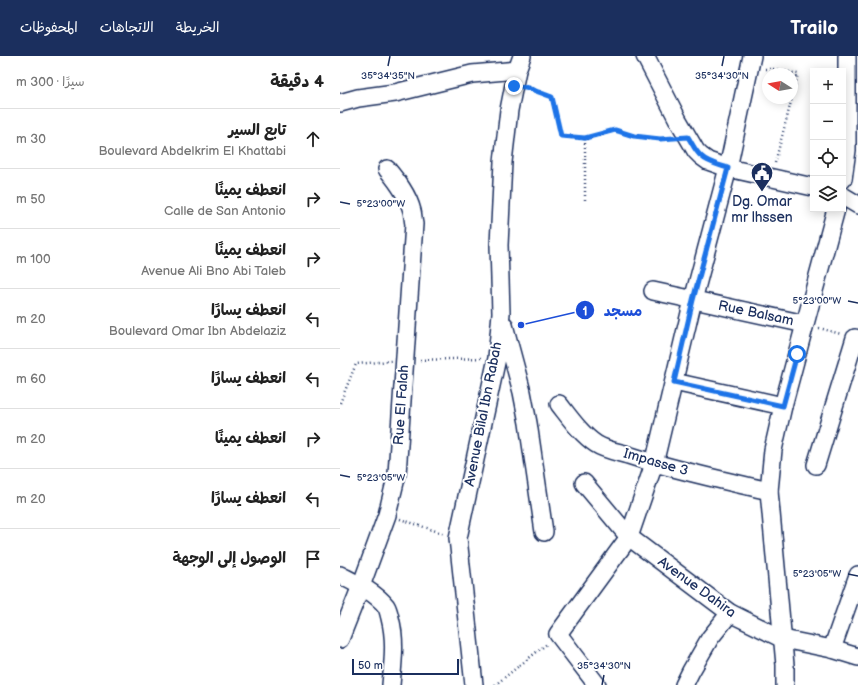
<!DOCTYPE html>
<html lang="ar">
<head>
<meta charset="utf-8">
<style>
  :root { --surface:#fff; --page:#f2f2f2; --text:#222; --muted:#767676; --line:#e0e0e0; --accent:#1b2f5e }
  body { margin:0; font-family:"Balsamiq Sans","Playpen Sans Arabic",sans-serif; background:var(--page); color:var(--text); direction:rtl }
  .controls { position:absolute; right:12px; top:12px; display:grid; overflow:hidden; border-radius:0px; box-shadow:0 2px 10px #0003 }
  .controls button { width:36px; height:36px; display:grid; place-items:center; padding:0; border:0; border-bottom:1px solid var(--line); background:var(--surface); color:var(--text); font:20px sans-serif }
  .compass { position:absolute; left:422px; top:12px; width:36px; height:36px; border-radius:50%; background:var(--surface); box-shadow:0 2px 10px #0003; rotate:281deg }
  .scale { position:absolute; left:12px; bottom:10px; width:107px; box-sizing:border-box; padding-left:4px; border:2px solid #1b2f5e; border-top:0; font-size:11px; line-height:14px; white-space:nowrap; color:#1b2f5e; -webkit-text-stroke:3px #fff; paint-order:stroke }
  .stop { position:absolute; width:12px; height:12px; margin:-9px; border:3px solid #1a73e8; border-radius:50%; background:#fff }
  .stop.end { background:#1a73e8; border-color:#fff; box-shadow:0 1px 4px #0008 }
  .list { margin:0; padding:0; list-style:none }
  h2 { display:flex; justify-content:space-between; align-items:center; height:52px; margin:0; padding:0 16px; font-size:17px }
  h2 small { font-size:13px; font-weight:400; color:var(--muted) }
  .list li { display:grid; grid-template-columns:26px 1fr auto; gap:12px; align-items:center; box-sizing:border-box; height:60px; padding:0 16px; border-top:1px solid var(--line) }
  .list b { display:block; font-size:15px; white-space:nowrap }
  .list p { margin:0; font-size:13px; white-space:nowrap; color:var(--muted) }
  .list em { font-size:13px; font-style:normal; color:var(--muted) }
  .icon { flex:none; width:22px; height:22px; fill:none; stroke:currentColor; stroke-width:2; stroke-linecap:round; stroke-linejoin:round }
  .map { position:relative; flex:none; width:518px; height:629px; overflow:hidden; direction:ltr }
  header { display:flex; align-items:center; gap:24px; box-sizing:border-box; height:56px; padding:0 20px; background:var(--accent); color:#fff }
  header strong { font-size:19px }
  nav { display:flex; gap:22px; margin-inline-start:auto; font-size:14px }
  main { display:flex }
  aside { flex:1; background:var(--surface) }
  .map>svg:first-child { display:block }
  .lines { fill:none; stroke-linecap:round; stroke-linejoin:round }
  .minor-casing { stroke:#1b2f5e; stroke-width:20 }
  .path { stroke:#1b2f5e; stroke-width:2.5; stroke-dasharray:1 3; stroke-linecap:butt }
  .minor { stroke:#fff; stroke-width:17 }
  .route { stroke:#1a73e8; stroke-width:5 }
  .ticks { fill:none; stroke:#1b2f5e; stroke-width:1.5 }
  .labels { text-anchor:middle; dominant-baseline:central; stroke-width:4; stroke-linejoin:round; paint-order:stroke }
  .poi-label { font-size:14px; fill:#1b2f5e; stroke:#fff }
  .street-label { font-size:14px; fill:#1b2f5e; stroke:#fff }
  .ticks-label { font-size:10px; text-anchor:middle; fill:#1b2f5e; stroke:#fff; stroke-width:4; stroke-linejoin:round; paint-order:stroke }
  .leader { fill:none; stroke:#1d4ed8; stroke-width:1.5 }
  .callout-dot { fill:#1d4ed8; stroke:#fff; stroke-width:1.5 }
  .mark-label { font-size:12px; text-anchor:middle; font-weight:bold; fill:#fff }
  .callout-label { font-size:15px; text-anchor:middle; font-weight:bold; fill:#1d4ed8; stroke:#fff; stroke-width:4; stroke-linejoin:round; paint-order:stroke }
</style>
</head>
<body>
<header>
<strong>Trailo</strong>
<nav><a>الخريطة</a><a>الاتجاهات</a><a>المحفوظات</a></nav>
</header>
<main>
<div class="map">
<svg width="518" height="629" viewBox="0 0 518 629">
  <rect width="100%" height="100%" fill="#fff"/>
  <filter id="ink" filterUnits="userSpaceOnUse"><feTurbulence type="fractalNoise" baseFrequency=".025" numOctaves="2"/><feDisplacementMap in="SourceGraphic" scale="8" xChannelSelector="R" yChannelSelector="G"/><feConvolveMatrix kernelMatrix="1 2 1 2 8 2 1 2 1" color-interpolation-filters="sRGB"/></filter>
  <g filter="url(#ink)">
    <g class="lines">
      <g class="minor-casing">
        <g id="minor">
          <path d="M305 0 338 64 356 95 361 100 368 105 388 112 473 131"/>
          <path d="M0 47 18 42 55 37 132 18 177 14"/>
          <path d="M503 123 507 94V0"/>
          <path d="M503 140 518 149"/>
          <path d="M313 235 465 268"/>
          <path d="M164 269 182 336 188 367 204 476"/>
          <path d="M334 326 443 350"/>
          <path d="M219 348C230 362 241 378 256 388 265 394 278 396 288 399 334 414 382 424 429 435"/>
          <path d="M476 409 515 282 518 283"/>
          <path d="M244 427 289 481 390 557 443 583 492 593 518 601"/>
          <path d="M0 519C15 527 35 536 46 550 48 553 49 558 50 562 56 585 53 605 51 629"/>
          <path d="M0 583 21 530 47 459 57 418 74 168C73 164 73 159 72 155 68 139 57 125 47 113"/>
          <path d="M492 593 518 519"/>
          <path d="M134 629 118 482 157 302 161 257 159 189 163 106 169 54 177 14 182 0"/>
          <path d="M257 629 218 578 289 481 314 408 353 244 388 112 412 0"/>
          <path d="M344 629 351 615 370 582 390 557"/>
          <path d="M445 629V609L429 435 433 394 443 350 465 268 496 153"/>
        </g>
      </g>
      <g class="path">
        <path d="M425 13H435L458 18 452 41"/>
        <path d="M188 31 212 41 221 80 245 83 275 74 294 80 320 83 331 82"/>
        <path d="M245 83V144"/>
        <path d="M435 107 452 42"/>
        <path d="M479 272 501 278"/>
        <path d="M80 304 143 302"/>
        <path d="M0 347 16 308 51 305"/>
        <path d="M60 463 105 478"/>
        <path d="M155 629 208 587"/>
      </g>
      <use href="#minor" class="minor"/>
    </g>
  </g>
  <g class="lines" filter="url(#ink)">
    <path class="route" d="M174 30 185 31 212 41 221 80 245 82 275 74 294 80 320 83 348 81C352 87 355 95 361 100 368 107 379 109 388 112L353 244 334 326 443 350 457 298"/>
  </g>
  <path class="ticks" d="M48 10 50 0M382 10 384 0M0 146 10 148M508 245 518 247M0 419 10 421M508 518 518 520M262 629 264 619"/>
  <defs>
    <g id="civic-pin" transform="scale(1.15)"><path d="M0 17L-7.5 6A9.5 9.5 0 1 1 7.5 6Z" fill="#1b2f5e" stroke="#fff"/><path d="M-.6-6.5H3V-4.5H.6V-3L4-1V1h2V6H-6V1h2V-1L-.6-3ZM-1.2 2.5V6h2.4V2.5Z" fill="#fff"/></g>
  </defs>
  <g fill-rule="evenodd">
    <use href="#civic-pin" x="422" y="117"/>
  </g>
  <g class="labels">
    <g class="poi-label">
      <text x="422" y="145">Dg. Omar<tspan x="422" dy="16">mr lhssen</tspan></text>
    </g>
    <g class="street-label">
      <text transform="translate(416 257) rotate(12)">Rue Balsam</text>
      <text transform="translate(61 349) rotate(-86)">Rue El Falah</text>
      <text transform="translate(143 358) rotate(-79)">Avenue Bilal Ibn Rabah</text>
      <text transform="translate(316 406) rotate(16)">Impasse 3</text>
      <text transform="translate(357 531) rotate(36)">Avenue Dahira</text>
    </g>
  </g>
  <g class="ticks-label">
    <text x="48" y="23">35°34'35"N</text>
    <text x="382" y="23">35°34'30"N</text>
    <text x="41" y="151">5°23'00"W</text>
    <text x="477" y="248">5°23'00"W</text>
    <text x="41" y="425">5°23'05"W</text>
    <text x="477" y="521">5°23'05"W</text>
    <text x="264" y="613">35°34'30"N</text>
  </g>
  <path class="leader" d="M181 269L245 254"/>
  <g class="callout-dot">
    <circle cx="181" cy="269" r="4"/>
    <circle cx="245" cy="254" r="10"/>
  </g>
  <g class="mark-label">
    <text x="245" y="259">1</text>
  </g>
  <g class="callout-label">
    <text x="283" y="260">مسجد</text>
  </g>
</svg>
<div class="controls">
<button>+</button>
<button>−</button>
<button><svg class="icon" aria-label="locate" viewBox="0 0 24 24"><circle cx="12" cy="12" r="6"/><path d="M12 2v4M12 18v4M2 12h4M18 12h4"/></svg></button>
<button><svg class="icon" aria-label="layers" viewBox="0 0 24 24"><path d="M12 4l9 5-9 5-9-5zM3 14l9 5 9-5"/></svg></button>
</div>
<svg class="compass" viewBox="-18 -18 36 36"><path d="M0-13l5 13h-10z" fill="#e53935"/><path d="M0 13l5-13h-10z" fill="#767676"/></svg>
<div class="scale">50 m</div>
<div class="stop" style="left:457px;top:298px"></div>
<div class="stop end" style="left:174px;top:30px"></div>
</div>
<aside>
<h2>4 دقيقة<small>سيرًا · 300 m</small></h2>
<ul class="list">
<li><svg class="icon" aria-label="ahead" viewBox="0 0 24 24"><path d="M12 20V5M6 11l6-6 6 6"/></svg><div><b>تابع السير</b><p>Boulevard Abdelkrim El Khattabi</p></div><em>30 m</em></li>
<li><svg class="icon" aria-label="right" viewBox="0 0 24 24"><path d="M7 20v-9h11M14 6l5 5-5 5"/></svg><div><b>انعطف يمينًا</b><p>Calle de San Antonio</p></div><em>50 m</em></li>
<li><svg class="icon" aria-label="right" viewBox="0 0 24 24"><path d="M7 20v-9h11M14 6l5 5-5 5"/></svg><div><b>انعطف يمينًا</b><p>Avenue Ali Bno Abi Taleb</p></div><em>100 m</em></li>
<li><svg class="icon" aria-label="left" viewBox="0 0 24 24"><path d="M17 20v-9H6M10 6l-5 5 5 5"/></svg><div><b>انعطف يسارًا</b><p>Boulevard Omar Ibn Abdelaziz</p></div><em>20 m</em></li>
<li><svg class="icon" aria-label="left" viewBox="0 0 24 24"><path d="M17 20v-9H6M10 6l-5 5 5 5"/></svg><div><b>انعطف يسارًا</b></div><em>60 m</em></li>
<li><svg class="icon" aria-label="right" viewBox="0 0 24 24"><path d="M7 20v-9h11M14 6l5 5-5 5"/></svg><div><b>انعطف يمينًا</b></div><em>20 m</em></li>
<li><svg class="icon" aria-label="left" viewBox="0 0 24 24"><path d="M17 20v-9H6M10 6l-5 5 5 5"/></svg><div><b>انعطف يسارًا</b></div><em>20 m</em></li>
<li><svg class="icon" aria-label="arrive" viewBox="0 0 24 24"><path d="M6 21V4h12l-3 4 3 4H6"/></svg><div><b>الوصول إلى الوجهة</b></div></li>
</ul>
</aside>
</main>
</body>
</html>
